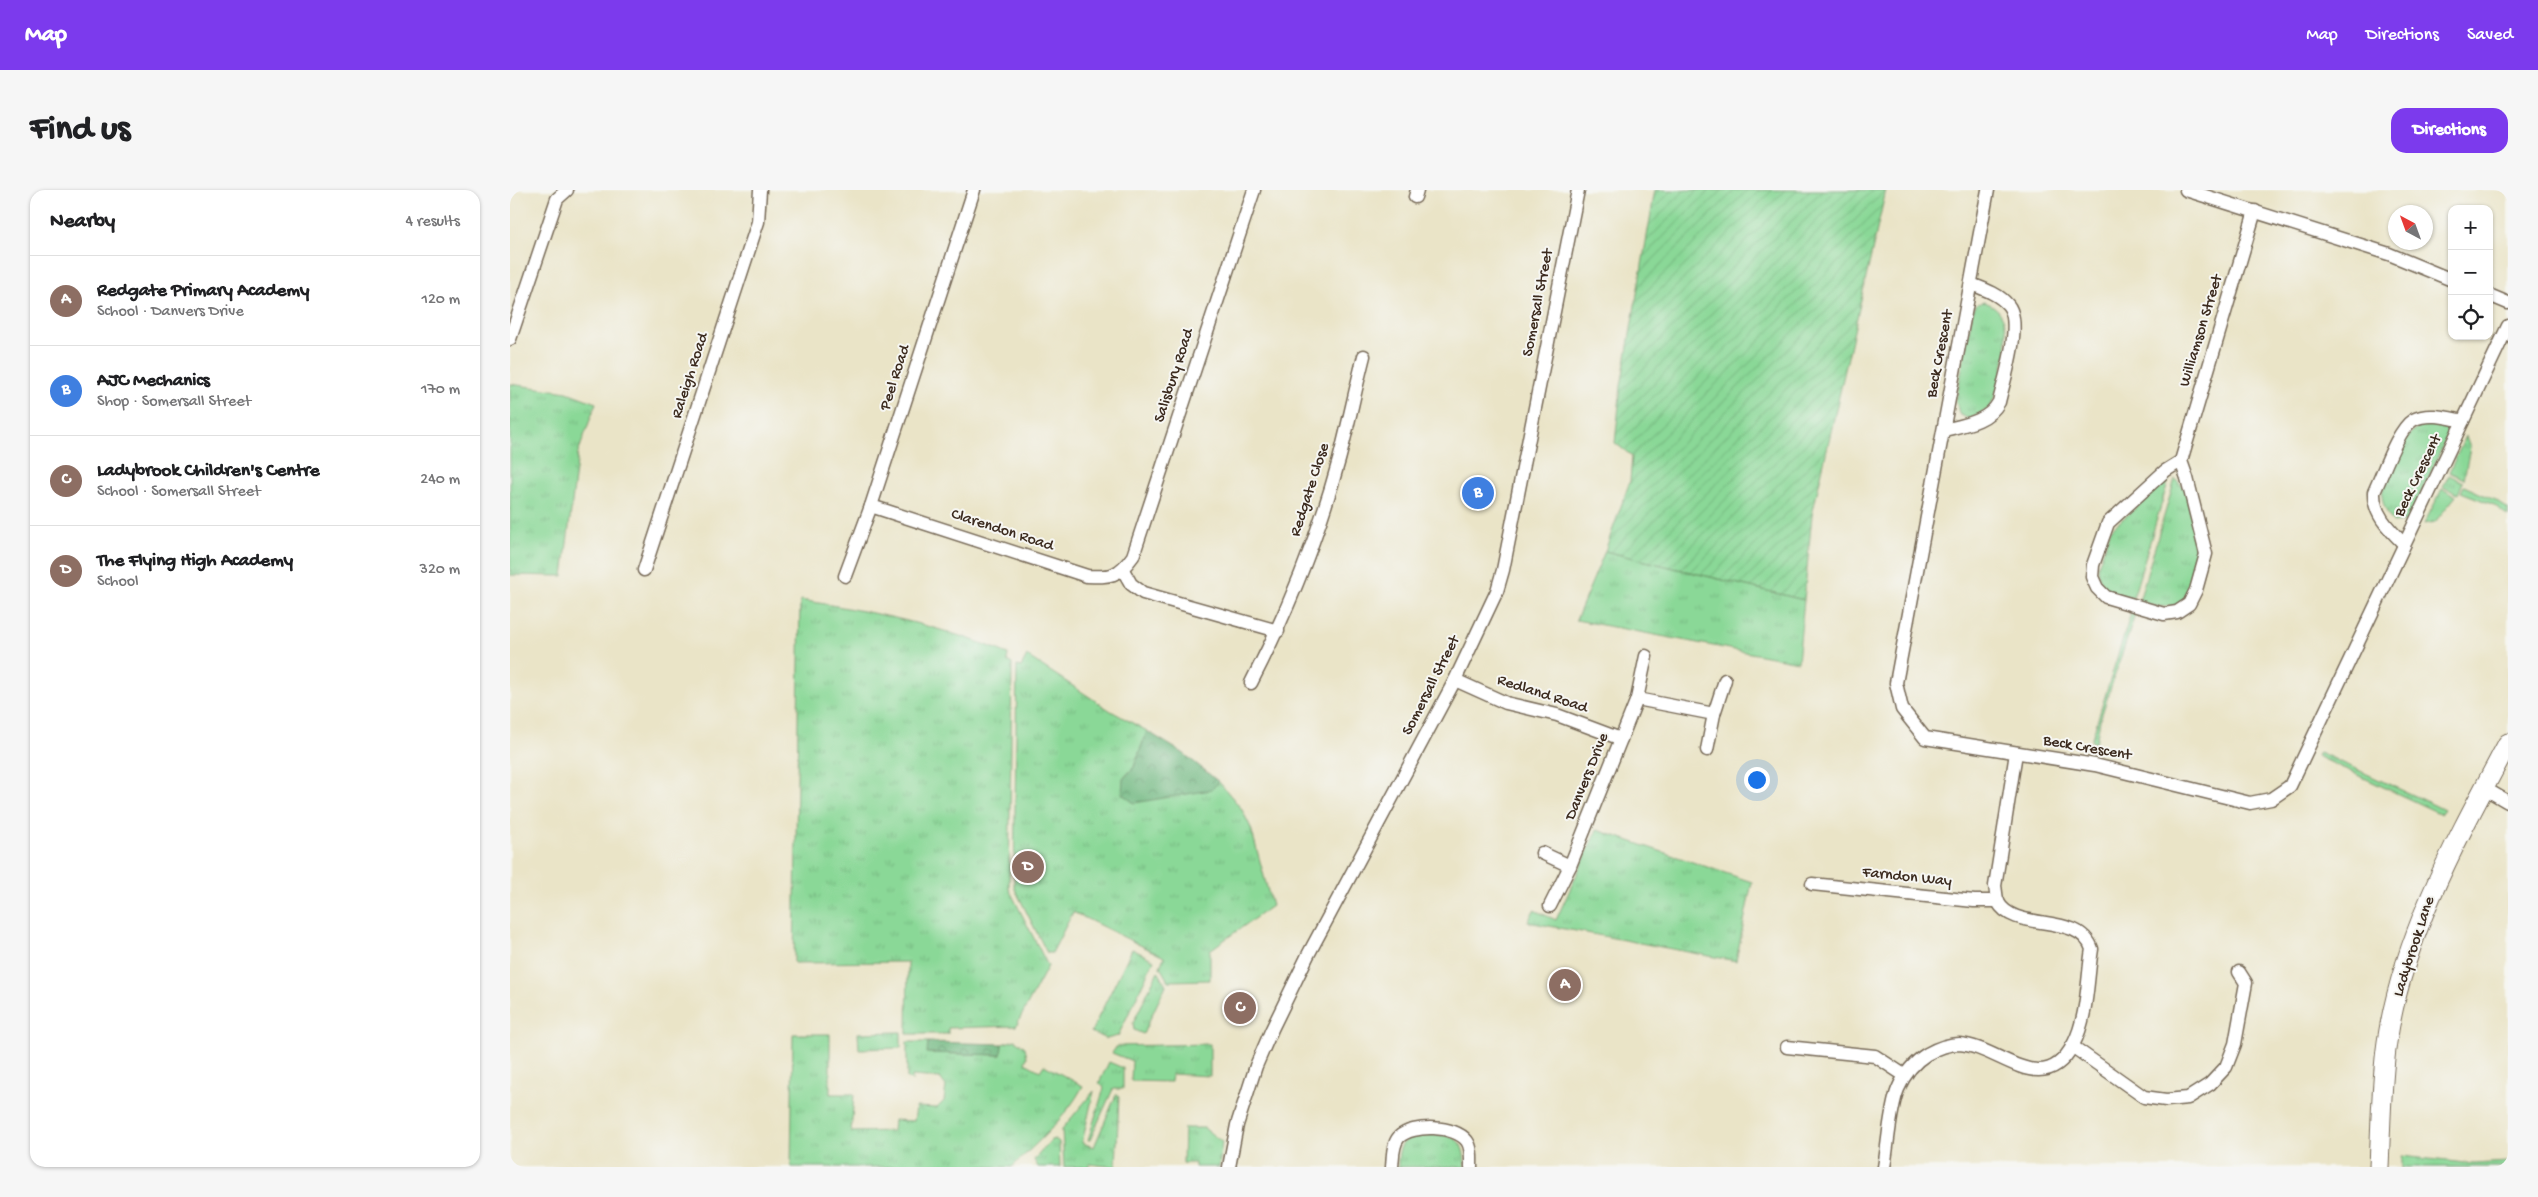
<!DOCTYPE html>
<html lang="en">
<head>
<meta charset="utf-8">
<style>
  :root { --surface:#fff; --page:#f6f6f6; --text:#202124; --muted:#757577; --line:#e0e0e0; --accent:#7c3aed }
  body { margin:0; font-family:"Gochi Hand",sans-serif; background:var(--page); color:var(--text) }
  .controls { position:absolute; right:15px; top:15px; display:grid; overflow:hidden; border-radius:10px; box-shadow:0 1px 4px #0004 }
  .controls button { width:45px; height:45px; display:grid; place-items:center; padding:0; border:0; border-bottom:1px solid var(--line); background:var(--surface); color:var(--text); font:25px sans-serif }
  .compass { position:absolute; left:1878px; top:15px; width:45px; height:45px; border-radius:50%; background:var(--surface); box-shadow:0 1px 4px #0004; rotate:319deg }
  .you { position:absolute; left:1246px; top:589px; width:18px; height:18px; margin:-12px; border:4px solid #fff; border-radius:50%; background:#1a73e8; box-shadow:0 0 0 8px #1a73e833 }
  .badge { display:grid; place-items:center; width:32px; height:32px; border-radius:50%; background:var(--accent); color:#fff; font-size:16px; font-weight:700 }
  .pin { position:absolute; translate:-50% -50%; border:2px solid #fff; box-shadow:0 1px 5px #0006 }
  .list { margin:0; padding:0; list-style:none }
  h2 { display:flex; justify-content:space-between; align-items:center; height:65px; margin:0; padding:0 20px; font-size:21px }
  h2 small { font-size:16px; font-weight:400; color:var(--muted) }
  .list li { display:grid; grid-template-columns:32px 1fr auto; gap:15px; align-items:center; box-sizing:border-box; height:90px; padding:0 20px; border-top:1px solid var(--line) }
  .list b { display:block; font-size:19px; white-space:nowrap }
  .list p { margin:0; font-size:16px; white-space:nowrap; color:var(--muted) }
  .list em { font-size:16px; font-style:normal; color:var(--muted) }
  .icon { flex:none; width:28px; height:28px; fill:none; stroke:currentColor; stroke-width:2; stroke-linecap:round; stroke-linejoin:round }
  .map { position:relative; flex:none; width:1998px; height:977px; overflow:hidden; border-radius:15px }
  header { display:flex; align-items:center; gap:30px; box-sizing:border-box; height:70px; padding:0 25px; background:var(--accent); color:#fff }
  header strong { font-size:24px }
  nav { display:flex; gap:28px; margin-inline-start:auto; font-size:18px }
  .intro { display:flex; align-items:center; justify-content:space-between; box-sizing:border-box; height:120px; padding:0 30px }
  h1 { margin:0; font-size:35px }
  .button { padding:12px 22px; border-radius:15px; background:var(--accent); color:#fff; font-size:18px; font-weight:700 }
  main { display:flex; gap:30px; padding:0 30px }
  aside { flex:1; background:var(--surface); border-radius:15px; box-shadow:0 1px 4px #0004 }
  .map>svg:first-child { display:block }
  .grass { fill:url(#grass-tufts); stroke:#62815a }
  .forest { fill:url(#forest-crowns); stroke:#55714f }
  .garden { fill:url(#garden-furrows); stroke:#62815a }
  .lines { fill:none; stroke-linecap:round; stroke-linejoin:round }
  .street-casing { stroke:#786b59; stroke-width:15 }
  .secondary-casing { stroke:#786b59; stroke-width:21 }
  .street { stroke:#fff; stroke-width:12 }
  .secondary { stroke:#fff; stroke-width:19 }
  .labels { text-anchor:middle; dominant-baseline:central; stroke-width:4; stroke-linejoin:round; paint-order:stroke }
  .street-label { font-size:16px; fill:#3b2a1e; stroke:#f6f6f2 }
</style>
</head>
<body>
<header>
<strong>Map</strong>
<nav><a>Map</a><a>Directions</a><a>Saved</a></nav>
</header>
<div class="intro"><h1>Find us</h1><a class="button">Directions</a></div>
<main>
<aside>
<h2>Nearby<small>4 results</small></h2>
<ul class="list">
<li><span class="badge" style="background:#8d6e63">A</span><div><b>Redgate Primary Academy</b><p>School · Danvers Drive</p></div><em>120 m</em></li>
<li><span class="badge" style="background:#3f7fe0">B</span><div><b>AJC Mechanics</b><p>Shop · Somersall Street</p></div><em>170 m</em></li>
<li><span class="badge" style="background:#8d6e63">C</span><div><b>Ladybrook Children's Centre</b><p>School · Somersall Street</p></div><em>240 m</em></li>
<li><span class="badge" style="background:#8d6e63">D</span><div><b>The Flying High Academy</b><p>School</p></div><em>320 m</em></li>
</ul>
</aside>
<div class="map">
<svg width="1998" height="977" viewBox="0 0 1998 977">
  <defs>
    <pattern id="grass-tufts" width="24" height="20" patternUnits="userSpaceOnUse" patternTransform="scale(1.25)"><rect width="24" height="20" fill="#8ad897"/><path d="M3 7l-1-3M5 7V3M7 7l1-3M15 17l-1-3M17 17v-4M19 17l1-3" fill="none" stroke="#78ba82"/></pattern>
    <pattern id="forest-crowns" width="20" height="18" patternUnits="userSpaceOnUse" patternTransform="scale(1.25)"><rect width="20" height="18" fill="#6fb880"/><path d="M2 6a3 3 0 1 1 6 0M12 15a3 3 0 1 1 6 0" fill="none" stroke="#5c9668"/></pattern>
    <pattern id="garden-furrows" width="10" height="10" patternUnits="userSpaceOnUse" patternTransform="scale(1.25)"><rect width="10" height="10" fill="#8ad897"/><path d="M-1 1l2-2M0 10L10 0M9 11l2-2" fill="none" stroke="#78ba82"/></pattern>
  </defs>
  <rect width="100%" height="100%" fill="#f6f6f2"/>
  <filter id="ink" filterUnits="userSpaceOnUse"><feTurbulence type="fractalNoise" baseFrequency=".02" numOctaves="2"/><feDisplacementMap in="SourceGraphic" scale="10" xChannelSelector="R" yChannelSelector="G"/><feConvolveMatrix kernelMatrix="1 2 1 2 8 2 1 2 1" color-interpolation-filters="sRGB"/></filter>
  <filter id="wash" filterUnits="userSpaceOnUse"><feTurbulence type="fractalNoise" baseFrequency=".0096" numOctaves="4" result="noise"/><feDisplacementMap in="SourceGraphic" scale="20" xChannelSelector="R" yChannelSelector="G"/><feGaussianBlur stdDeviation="1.12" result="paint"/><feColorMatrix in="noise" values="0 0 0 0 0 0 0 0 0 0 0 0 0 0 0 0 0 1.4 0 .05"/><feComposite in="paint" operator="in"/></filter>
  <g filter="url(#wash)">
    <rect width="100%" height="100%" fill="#eae4c7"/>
    <g class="grass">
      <path d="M1474 112C1514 123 1491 191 1480 218L1459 229 1449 224 1446 210 1463 120 1467 114Z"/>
      <path d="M0 194 57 202 86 213 68 263 53 386 0 385Z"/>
      <path d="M1931 233 1935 236 1938 245 1900 327 1895 332 1883 333C1878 324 1872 315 1872 305 1873 292 1893 250 1902 242 1910 234 1920 234 1931 233Z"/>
      <path d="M1956 246 1960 257 1954 289 1939 282Z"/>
      <path d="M1939 285 1953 292 1948 304 1933 297Z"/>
      <path d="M1659 289 1623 408 1602 403 1594 397 1589 387 1588 376 1601 339Z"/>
      <path d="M1665 289 1675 298 1690 365 1678 400 1674 409 1667 415 1648 417 1629 411Z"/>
      <path d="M1954 296 1987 311 1998 319V326L1984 315 1951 302Z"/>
      <path d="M1932 299 1946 306 1925 332 1914 334Z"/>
      <path d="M1095 361 1294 410 1288 472 1066 430Z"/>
      <path d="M290 410C356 420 437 437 498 464L497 471 502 474 499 699 538 776 506 836 438 838V844H397L398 772 284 773Z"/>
      <path d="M1621 423 1625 425 1590 530 1586 553 1581 551Z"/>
      <path d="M517 466 601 521 637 541 624 577 613 589 701 600 709 592 731 618 741 638 762 716 700 760V790L658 791 650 777 654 767 563 722 542 763H537L504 697 507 476 511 477Z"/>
      <path d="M1809 562 1924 615 1934 620 1931 624 1807 566Z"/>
      <path d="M1087 640 1242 692 1226 771 1018 732 1024 720 1046 730Z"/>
      <path d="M622 759 644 770 608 846 596 849 581 842Z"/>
      <path d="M648 781 656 795 633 844 624 840 623 833Z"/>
      <path d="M391 842V858L349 859 348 843Z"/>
      <path d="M283 844H320V904H344L341 942 383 941 384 930 404 931 406 917 427 918 434 911 436 896 430 888 402 886V891L397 888V852H418V863L491 865 492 854 505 850 515 857 517 867 515 873 530 881 534 875 573 896C556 928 528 952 502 977H281Z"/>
      <path d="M700 854V886L662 884 661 892 621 891 622 871 602 863 607 856Z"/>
      <path d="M599 872 613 878V899H603L580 950H578L594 898 589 893Z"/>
      <path d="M584 901 572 953 584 957 606 905H609L606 977 579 974V977H554L552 939Z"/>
      <path d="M674 938H694L712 952 709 977H685V973H673Z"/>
      <path d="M904 945C935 945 955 939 955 977H888C888 961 889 953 904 945Z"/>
      <path d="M545 949 549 952 550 977H528L524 970 541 950Z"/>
      <path d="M1892 966 1964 974 1998 972V977H1892Z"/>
    </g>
    <g class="forest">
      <path d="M637 541 673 563 709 592 701 600 624 613 612 604 613 589 624 577Z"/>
      <path d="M418 852 492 854 491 865 417 863Z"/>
    </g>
    <path class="garden" d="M1145 0H1376L1302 325 1294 410 1095 361 1120 291 1122 266 1105 253 1111 196Z"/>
  </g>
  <g filter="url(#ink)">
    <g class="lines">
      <g class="street-casing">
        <g id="street">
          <path d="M1478 0 1386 493 1392 519 1415 548 1585 575 1740 613 1761 609 1780 596 1998 136"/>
          <path d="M1676 0 1879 64 1942 90"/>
          <path d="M905 7 907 0"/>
          <path d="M1979 105 1998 113"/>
          <path d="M0 149 47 9 57 0"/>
          <path d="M1434 240C1454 235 1478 232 1489 212 1494 190 1513 133 1498 115 1489 104 1474 99 1461 94"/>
          <path d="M1671 271 1655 281 1598 333 1583 375 1582 387 1587 398 1596 407 1654 424 1667 422 1679 414 1686 400 1696 364 1677 288 1671 271 1745 21"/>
          <path d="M361 316 577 386C601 387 608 387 623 366L744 0"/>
          <path d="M1894 354C1879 339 1863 324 1864 302 1873 284 1887 240 1903 230 1918 222 1938 228 1953 231"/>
          <path d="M134 380 248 32 250 0"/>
          <path d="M613 380 621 394 633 403 768 441"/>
          <path d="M335 386 361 316 464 0"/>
          <path d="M945 490 996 513 1047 525 1111 549"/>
          <path d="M741 493C777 423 808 347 829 270 838 236 845 201 854 166"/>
          <path d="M1127 509 1204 524"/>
          <path d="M1197 560 1204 524 1215 490"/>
          <path d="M1974 598 1998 612"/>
          <path d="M1032 663 1060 676"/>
          <path d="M1302 694 1464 711H1488"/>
          <path d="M1040 716 1060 676 1127 509 1136 466"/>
          <path d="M1562 856 1634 907 1656 910 1678 908 1700 894 1716 877 1725 854 1736 793 1729 782"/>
          <path d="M1277 857 1365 866 1394 885"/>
          <path d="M719 977 727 935 746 876 762 839 798 765 945 490 987 401 993 380 1068 0"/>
          <path d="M882 977C883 968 882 955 889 947 903 934 945 935 957 951 962 958 961 968 961 977"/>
          <path d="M1374 977C1378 955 1380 918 1388 899 1394 885 1404 872 1417 864 1426 859 1438 854 1449 854 1489 856 1533 911 1563 855 1578 827 1577 789 1582 759 1569 721 1504 743 1488 712 1486 708 1486 700 1485 696L1506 563"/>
        </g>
      </g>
      <g class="secondary-casing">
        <path id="secondary" d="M1869 977C1871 935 1871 893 1877 852 1893 745 1948 647 1998 553"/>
      </g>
      <use href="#street" class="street"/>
      <use href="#secondary" class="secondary"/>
    </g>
  </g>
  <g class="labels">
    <g class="street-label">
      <text transform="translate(1029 113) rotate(-79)">Somersall Street</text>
      <text transform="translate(1692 141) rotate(-73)">Williamson Street</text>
      <text transform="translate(1431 164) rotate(-79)">Beck Crescent</text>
      <text transform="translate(181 186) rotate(-72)">Raleigh Road</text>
      <text transform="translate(665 186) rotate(-72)">Salisbury Road</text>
      <text transform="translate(386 188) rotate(-72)">Peel Road</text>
      <text transform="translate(1909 286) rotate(-64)">Beck Crescent</text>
      <text transform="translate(801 300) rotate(-72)">Redgate Close</text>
      <text transform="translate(492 341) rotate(18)">Clarendon Road</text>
      <text transform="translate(922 496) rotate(-63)">Somersall Street</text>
      <text transform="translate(1032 505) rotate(18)">Redland Road</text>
      <text transform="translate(1577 559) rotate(10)">Beck Crescent</text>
      <text transform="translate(1078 587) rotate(-68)">Danvers Drive</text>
      <text transform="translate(1397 688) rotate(6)">Farndon Way</text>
      <text transform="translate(1905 757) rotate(-72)">Ladybrook Lane</text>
    </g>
  </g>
</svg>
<div class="controls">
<button>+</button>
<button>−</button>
<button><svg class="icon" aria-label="locate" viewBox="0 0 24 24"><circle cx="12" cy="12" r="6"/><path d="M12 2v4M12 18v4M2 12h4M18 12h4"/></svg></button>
</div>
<svg class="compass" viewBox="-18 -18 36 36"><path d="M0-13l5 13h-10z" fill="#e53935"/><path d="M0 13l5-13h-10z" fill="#757577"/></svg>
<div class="you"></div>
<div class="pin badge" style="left:1055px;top:795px;background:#8d6e63">A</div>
<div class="pin badge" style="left:968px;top:303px;background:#3f7fe0">B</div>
<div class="pin badge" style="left:730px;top:818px;background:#8d6e63">C</div>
<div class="pin badge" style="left:518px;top:677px;background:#8d6e63">D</div>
</div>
</main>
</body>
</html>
